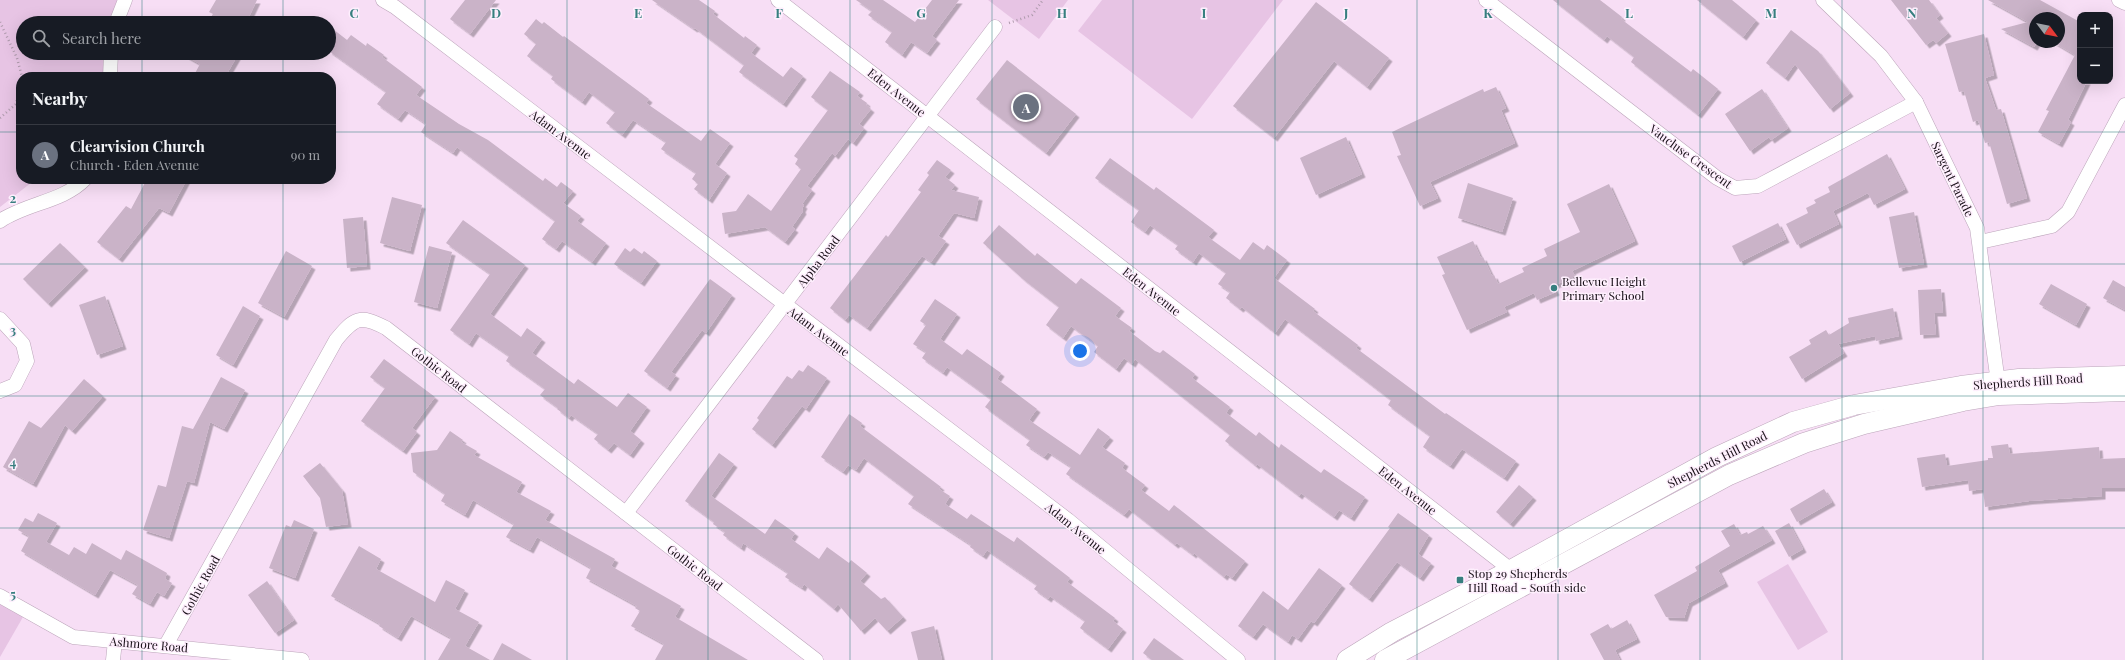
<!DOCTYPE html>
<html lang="en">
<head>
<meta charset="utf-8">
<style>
  :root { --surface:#171b24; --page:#242831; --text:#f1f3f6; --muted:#9ea1a6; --line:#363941; --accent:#377f7f }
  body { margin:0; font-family:"Playfair Display",serif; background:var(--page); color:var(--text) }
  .controls { position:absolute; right:12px; top:12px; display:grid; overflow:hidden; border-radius:8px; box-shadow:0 4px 16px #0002 }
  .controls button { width:36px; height:36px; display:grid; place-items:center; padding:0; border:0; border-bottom:1px solid var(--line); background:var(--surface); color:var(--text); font:20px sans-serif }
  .compass { position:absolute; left:2029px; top:12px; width:36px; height:36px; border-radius:50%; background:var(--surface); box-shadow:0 4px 16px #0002; rotate:122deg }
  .you { position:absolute; left:1080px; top:351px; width:14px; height:14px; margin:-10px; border:3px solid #fff; border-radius:50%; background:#1a73e8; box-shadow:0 0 0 6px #1a73e833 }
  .badge { display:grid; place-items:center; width:26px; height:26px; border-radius:50%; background:var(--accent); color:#fff; font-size:13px; font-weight:700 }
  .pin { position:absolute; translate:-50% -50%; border:2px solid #fff; box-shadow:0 1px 4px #0006 }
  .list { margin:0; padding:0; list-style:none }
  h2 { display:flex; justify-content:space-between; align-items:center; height:52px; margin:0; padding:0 16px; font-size:17px }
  h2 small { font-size:13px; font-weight:400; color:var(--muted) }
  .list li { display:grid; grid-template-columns:26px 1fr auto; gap:12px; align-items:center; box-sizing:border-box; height:60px; padding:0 16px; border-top:1px solid var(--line) }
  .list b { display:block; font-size:15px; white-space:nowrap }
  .list p { margin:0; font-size:13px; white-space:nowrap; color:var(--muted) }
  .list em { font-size:13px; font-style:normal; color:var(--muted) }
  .icon { flex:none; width:22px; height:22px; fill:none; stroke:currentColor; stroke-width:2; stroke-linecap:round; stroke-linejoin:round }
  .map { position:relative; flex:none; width:2125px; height:660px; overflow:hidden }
  .search { position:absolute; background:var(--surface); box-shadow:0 4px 16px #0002; left:16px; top:16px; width:320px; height:44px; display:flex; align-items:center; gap:10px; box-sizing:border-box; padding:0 14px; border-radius:22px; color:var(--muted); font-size:15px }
  .panel { position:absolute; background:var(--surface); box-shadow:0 4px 16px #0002; left:16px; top:72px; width:320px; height:112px; border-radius:16px }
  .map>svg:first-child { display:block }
  .green { fill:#e7c4e4 }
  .building { fill:#cab3c8; filter:url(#shadow) }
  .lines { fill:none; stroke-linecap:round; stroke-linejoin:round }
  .street-casing { stroke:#bca5ba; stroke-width:15 }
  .secondary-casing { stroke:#bca5ba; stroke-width:21 }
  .path { stroke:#ae9aac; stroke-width:2.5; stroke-dasharray:1 3; stroke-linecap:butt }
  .street { stroke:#fff; stroke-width:14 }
  .secondary { stroke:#fff; stroke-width:20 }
  .grid { fill:none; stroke:#377f7f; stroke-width:1; stroke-opacity:0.55 }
  .poi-dot { fill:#377f7f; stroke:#feeffd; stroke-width:1.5 }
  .labels { text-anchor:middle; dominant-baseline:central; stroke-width:3; stroke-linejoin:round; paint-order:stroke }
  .street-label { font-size:12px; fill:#160e16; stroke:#feeffd }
  .poi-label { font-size:12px; fill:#160e16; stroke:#feeffd; text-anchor:start }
  .grid-label { font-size:13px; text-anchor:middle; font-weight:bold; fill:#377f7f; stroke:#feeffd; stroke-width:3; stroke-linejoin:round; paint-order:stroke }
</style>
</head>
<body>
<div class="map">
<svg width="2125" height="660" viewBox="0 0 2125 660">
  <defs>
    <filter id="shadow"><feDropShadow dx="3.5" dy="3.5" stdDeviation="0" flood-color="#0004"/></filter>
  </defs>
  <rect width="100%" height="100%" fill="#f7def5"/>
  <g class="green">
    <path d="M0 0H123L117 23H23V53H109L102 77H21V179H36L0 207Z"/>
    <path d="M988 0H1068L1039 39Z"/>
    <path d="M1102 0H1283L1192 119 1078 31Z"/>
    <path d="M1788 564 1828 632 1798 650 1757 582Z"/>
    <path d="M0 599 27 610 0 657Z"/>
  </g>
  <g class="building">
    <path d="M216 0H257L246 23H207L213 14 209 12Z"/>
    <path d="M465 0H496L470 34 450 19Z"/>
    <path d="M652 0H699L715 11 713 14 744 38 745 36 757 45 751 53 783 77 791 67 803 76 783 104 739 72 744 65 695 28 694 29Z"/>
    <path d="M856 0H883L915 22 932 0H959L932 36 937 40 927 53 911 42 902 55 885 42 892 32 868 15 872 11Z"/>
    <path d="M1553 0H1600L1622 17 1621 19 1691 72 1693 69 1718 89 1698 115 1631 62 1634 57 1607 36 1604 40Z"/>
    <path d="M1697 0H1732L1756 20 1743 37Z"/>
    <path d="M1891 0H1929L1940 15 1936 18 1948 33 1936 43 1933 40 1926 45Z"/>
    <path d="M1988 0H2040L2080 22V81H2087L2068 120 2071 122 2059 144 2038 132 2049 111 2046 110 2075 55 2053 42H2059V18H2035V42H2037L2034 47 2001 29 2028 22Z"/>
    <path d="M1316 2 1389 58 1367 87 1334 61 1274 138 1233 106Z"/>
    <path d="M536 19 542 24 544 22 563 37 564 36 649 99 646 103 701 141 710 129 730 143 715 164 727 173 709 200 694 189 698 184 692 179 696 173 661 149 666 142 633 120 622 135 606 123 615 112 589 92 582 102 551 79 553 76 527 56 536 44 524 34Z"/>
    <path d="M329 26 347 40 351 35 366 46 367 43 384 55 382 57 422 87 416 95 459 124 488 140 543 181 545 178 557 187 561 182 573 191 563 203 581 216 577 221 606 243 592 262 562 241 556 249 542 239 555 221 457 147 453 153 421 132 426 124 405 110 398 119 377 104 386 92 329 51Z"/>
    <path d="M1791 30 1818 51 1850 93 1830 109 1795 64 1785 78 1766 63Z"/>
    <path d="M1984 34 1994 75 1985 78 1996 110 2001 109 2027 198 2007 204 1989 142 1985 143 1978 120 1973 122 1964 91 1959 92 1945 44Z"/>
    <path d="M180 53H239L225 77H193L200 64Z"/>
    <path d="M1007 60 1076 114 1046 153 976 99Z"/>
    <path d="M830 71 860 92 857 96 867 103 866 105 871 109 859 124 864 128 853 143 848 139 835 156 832 153 807 186 812 190 802 204 804 205 802 209 803 211 792 227 795 229 785 242 765 227 725 234 722 213 736 211 748 194 771 211 801 169 795 164 798 159 794 156 828 110 811 97Z"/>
    <path d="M1496 87 1506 108 1501 110 1515 143 1430 182 1438 198 1420 206 1397 156 1401 155 1392 132 1483 89 1484 92Z"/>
    <path d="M1762 89 1788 128 1771 140 1769 137 1750 151 1725 114Z"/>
    <path d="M1346 137 1362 174 1316 195 1300 158Z"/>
    <path d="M1887 154 1905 189 1874 205 1868 193 1833 211 1839 224 1797 245 1786 224 1808 213 1806 208 1816 203 1814 200 1830 192 1828 187Z"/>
    <path d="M1110 158 1154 190 1156 187 1214 230 1208 237 1240 260 1253 242 1264 250 1267 245 1287 260 1274 278 1315 309 1313 311 1358 345 1356 348 1445 414 1446 413 1516 461 1504 478 1462 449 1450 466 1423 447 1430 436 1388 405 1391 400 1285 319 1275 333 1242 307 1240 309 1226 298 1230 292 1218 284 1226 273 1199 253 1193 262 1175 249 1178 245 1150 225 1145 232 1131 222 1139 210 1095 178Z"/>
    <path d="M937 160 951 170 945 177 955 185 951 190 979 197 974 218 954 213 938 236 946 241 931 262 922 256 867 328 849 315 845 320 830 308 886 235 888 237 921 192 918 190 929 175 927 173Z"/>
    <path d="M147 179H187L169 213 159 208 119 259 97 242 126 206 131 209Z"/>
    <path d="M1468 183 1513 198 1502 232 1458 218Z"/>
    <path d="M1609 184 1635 241 1572 271 1575 276 1553 286 1556 292 1537 300 1534 293 1504 307 1507 312 1467 330 1442 275 1445 274 1437 257 1473 241 1481 258 1483 257 1492 276 1494 275 1498 284 1524 272 1522 268 1547 256 1544 249 1580 232 1567 204Z"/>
    <path d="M392 197 422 205 410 251 380 243Z"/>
    <path d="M1914 212 1924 264 1899 268 1889 217Z"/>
    <path d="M363 217 367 266 347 268 343 219Z"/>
    <path d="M463 220 525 265 490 314 521 337 527 328 542 339 532 353 574 384 578 379 617 407 628 393 647 407 630 431 641 440 630 455 614 443 608 450 594 439 598 434 571 415 569 418 557 409 558 408 540 395 545 389 506 361 509 356 476 333 469 344 450 330 490 274 446 243Z"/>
    <path d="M1778 223 1786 239 1740 262 1732 246Z"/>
    <path d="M999 225 1035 256 1037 253 1076 284 1081 278 1121 308 1115 316 1132 328 1129 331 1155 351 1160 353 1163 350 1195 374 1192 378 1230 407 1226 413 1256 436 1259 432 1279 448 1281 444 1321 473 1324 469 1365 497 1351 518 1339 510 1334 517 1301 493 1299 496 1257 464 1256 466 1225 441 1230 435 1135 359 1132 364 1124 358 1116 369 1094 352 1098 346 1071 326 1063 338 1046 325 1059 307 1023 279 983 243Z"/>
    <path d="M60 243 85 267 48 304 23 279Z"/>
    <path d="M429 246 452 252 437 308 414 302Z"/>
    <path d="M625 248 630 252 634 248 642 254 644 251 657 261 641 283 614 264Z"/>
    <path d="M286 251 312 266 284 317 258 303Z"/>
    <path d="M710 279 732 295 706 333 702 330 671 372 676 375 667 388 644 371Z"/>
    <path d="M2113 280 2125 287V310L2103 298Z"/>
    <path d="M2051 284 2087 304 2076 325 2039 304Z"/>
    <path d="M1941 289 1943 313H1934L1936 334 1920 335 1918 290Z"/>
    <path d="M105 296 123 346 97 355 79 305Z"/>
    <path d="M935 299 957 314 940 339 962 355 967 349 1001 373 997 379 1037 409 1029 420 1080 455 1098 428 1110 437 1102 447 1125 463 1122 468 1145 485 1141 490 1169 511 1174 505 1245 561 1232 578 1226 574 1224 577 1194 553 1193 555 1177 543 1175 545 1129 509 1124 515 1066 474 1071 467 1048 452 1044 457 1026 445 1030 440 985 407 991 399 947 367 943 373 922 358 926 352 913 344 926 325 920 321Z"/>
    <path d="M243 306 260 316 233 365 216 355Z"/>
    <path d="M1893 308 1899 336 1876 341 1875 336 1838 344 1844 353 1802 379 1789 357 1811 344 1809 340 1826 330 1829 335 1849 323 1848 318Z"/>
    <path d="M384 359 435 397 412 428 417 432 403 451 361 421 385 388 370 377Z"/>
    <path d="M808 365 827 378 806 409 802 406 772 445 752 429 759 420 757 418 787 376 792 379 799 370 803 372Z"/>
    <path d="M221 377 245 390 224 429 210 422 194 483 187 481 169 538 143 530 158 485 166 487 182 426 193 429Z"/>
    <path d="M84 379 103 396 72 431 65 425 33 484 3 467 29 421 41 428Z"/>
    <path d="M849 414 862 423 860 426 941 487 939 489 950 496 945 504 967 519 971 514 1014 542 1017 537 1070 578 1067 582 1115 618 1113 621 1123 629 1108 649 1080 628 1085 621 1050 596 1048 599 1034 589 1037 585 987 550 983 556 970 547 971 545 908 504 914 496 864 458 856 470 848 465 843 472 821 457Z"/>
    <path d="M450 431 463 440 461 442 477 451 474 455 522 482 516 492 551 511 545 520 615 559 611 566 681 606 675 617 748 660H655L664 644 631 626 640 611 635 608 637 606 586 578 591 568 537 537 530 550 506 537 514 524 473 500 465 515 441 501 445 494 413 472 411 453 437 450Z"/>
    <path d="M2008 444 2010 454 2099 447 2100 459 2125 458V488H2102V496L2029 501 1985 507 1983 489 1969 491 1968 480 1922 487 1917 458 1945 454 1947 466 1988 460V458H1993L1991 446Z"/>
    <path d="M719 453 734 464 711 496 765 534 775 519 795 533 791 539 819 559 827 547 849 563 851 560 867 573 860 581 881 599 885 597 903 617 887 631 875 618 861 631 838 604 834 609 804 584 802 588 785 577 788 573 743 543 741 548 723 535 725 532 713 524 714 522 685 501Z"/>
    <path d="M320 463 342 490 348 524 326 527 320 498 303 476Z"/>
    <path d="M1519 485 1533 497 1510 524 1496 512Z"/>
    <path d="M1824 489 1832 502 1797 522 1790 509Z"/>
    <path d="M38 513 57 523 46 542 69 555 74 547 86 554 92 543 121 560 126 550 167 573 165 579 172 583 164 596 157 592 150 604 132 594 138 585 110 570 95 595 21 551 29 536 18 530 25 518 33 522Z"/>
    <path d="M1398 513 1429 535 1418 554 1431 563 1420 578 1397 562 1369 599 1349 584 1390 528 1388 527Z"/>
    <path d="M294 520 314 529 295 578 269 568 286 525 291 527Z"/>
    <path d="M1789 523 1803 549 1789 557 1775 531Z"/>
    <path d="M1734 524 1740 535 1747 532 1748 534 1763 526 1772 540 1718 570 1725 583 1689 603 1684 618 1666 617 1654 595 1697 571 1695 567 1730 546 1721 531Z"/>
    <path d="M359 546 381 559 376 569 435 602 446 580 465 590 455 609 479 622 465 646 490 660H438L451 638 411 616 398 638 379 626 380 624 331 596Z"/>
    <path d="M1319 568 1342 585 1314 623 1311 621 1298 639 1292 635 1288 642 1263 624 1253 637 1238 626 1263 591 1288 610Z"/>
    <path d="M267 581 294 620 275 633 248 595Z"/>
    <path d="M1627 620 1637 639 1615 650 1620 660H1604L1590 634 1608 624 1611 629Z"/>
    <path d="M934 626 942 660H918L911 632Z"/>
    <path d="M1154 638 1184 660H1152L1143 653Z"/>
    <path d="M502 643 532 660H493Z"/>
  </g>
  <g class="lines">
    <g class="street-casing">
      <g id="street">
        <path d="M383 0 395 7 1068 520 1238 660"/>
        <path d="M778 0 1497 559 1511 570 1514 577"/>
        <path d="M1486 0 1717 178 1735 188 1758 186 1916 102"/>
        <path d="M1823 0 1881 56 1916 102 1977 228 1999 390"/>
        <path d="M2119 0 2125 3"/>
        <path d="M116 23 125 0"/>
        <path d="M110 77 111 53"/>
        <path d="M0 221C26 203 63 202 85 179"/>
        <path d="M1980 242 2052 226 2068 212 2125 105"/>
        <path d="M0 319 23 344 27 361 15 385 0 391"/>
        <path d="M626 513 995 27"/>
        <path d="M0 596 73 637 302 660"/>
        <path d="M166 645 336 340C354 318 360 314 386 328L816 660"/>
        <path d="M113 660 115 641"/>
      </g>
    </g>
    <g class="secondary-casing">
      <g id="secondary">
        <path d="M1347 660 1392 632 1511 570 1717 457 1793 422 1854 405 1961 386 2019 379 2125 376"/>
        <path d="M1385 660 1729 475 1804 443 1864 424 1963 401 1999 395 2125 391"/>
      </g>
    </g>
    <g class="path">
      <path d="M0 22 17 58 22 77"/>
      <path d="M1009 23 1032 15 1043 0"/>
      <path d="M0 118 16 104 21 83"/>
    </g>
    <use href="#street" class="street"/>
    <use href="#secondary" class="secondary"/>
  </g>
  <path class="grid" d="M142 0V23M283 0V23M425 0V660M567 0V660M708 0V660M850 0V660M992 0V660M1133 0V660M1275 0V660M1417 0V660M1558 0V660M1700 0V660M1842 0V660M1983 0V660M142 53V77M283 53V77M0 132H21M331 132H2125M142 179V660M283 179V660M0 264H2125M0 396H2125M0 528H2125"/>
  <g class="poi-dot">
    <circle cx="1554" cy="288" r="4"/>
    <rect x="1456" y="576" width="8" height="8" rx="2"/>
  </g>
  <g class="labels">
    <g class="street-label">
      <text transform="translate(897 92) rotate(38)">Eden Avenue</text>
      <text transform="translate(561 134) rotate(37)">Adam Avenue</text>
      <text transform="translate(1691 156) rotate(36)">Vaucluse Crescent</text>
      <text transform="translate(1953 179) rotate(64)">Sargent Parade</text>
      <text transform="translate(818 261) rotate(-53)">Alpha Road</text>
      <text transform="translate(1152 291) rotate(38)">Eden Avenue</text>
      <text transform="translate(819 331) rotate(37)">Adam Avenue</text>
      <text transform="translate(439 369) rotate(38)">Gothic Road</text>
      <text transform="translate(2028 381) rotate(-4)">Shepherds Hill Road</text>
      <text transform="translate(1717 459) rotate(-27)">Shepherds Hill Road</text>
      <text transform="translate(1408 490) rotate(38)">Eden Avenue</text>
      <text transform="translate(1076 528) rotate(39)">Adam Avenue</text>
      <text transform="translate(695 567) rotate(38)">Gothic Road</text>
      <text transform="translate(200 585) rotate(-61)">Gothic Road</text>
      <text transform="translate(149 644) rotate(5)">Ashmore Road</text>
    </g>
    <g class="poi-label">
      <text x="1562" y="281">Bellevue Height<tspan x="1562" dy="14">Primary School</tspan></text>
      <text x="1468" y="573">Stop 29 Shepherds<tspan x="1468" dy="14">Hill Road - South side</tspan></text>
    </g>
  </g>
  <g class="grid-label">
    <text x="354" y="18">C</text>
    <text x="496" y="18">D</text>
    <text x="638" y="18">E</text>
    <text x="779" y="18">F</text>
    <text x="921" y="18">G</text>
    <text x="1062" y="18">H</text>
    <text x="1204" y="18">I</text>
    <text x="1346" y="18">J</text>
    <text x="1488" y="18">K</text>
    <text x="1629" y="18">L</text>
    <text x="1771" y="18">M</text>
    <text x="1912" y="18">N</text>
    <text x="13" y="203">2</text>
    <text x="13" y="335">3</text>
    <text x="13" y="467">4</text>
    <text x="13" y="599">5</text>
  </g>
</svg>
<div class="controls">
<button>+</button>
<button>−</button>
</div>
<svg class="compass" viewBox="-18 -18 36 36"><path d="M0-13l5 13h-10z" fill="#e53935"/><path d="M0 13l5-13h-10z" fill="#9ea1a6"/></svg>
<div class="you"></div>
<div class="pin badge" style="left:1026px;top:107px;background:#6b7280">A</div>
<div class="search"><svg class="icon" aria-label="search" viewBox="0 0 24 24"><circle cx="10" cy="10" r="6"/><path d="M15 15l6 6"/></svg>Search here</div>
<section class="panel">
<h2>Nearby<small></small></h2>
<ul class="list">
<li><span class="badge" style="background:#6b7280">A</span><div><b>Clearvision Church</b><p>Church · Eden Avenue</p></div><em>90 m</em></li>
</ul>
</section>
</div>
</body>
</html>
